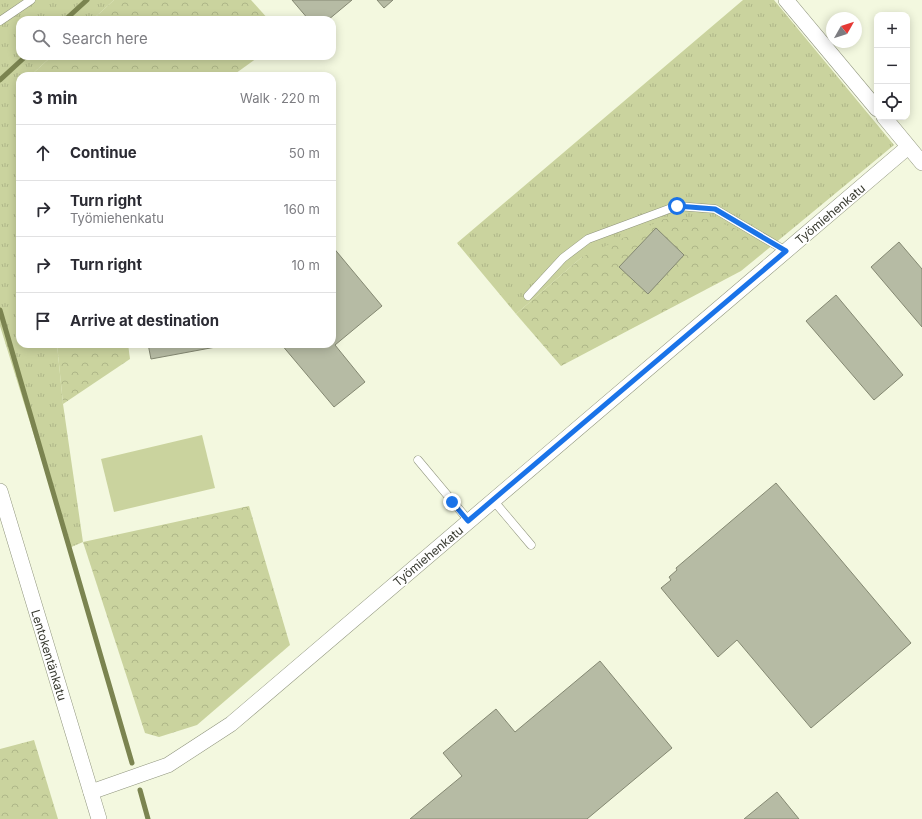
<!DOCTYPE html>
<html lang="en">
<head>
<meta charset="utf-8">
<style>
  :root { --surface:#fff; --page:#f7f7f7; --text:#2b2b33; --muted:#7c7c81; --line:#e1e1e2 }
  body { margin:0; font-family:Inter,sans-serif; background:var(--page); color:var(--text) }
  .controls { position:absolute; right:12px; top:12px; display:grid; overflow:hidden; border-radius:8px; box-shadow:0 2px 10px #0003 }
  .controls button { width:36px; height:36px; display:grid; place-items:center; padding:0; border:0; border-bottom:1px solid var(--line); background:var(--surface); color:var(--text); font:20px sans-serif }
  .compass { position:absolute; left:826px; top:12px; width:36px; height:36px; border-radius:50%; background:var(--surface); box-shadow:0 2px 10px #0003; rotate:51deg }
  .stop { position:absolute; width:12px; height:12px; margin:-9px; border:3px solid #1a73e8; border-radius:50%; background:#fff }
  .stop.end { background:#1a73e8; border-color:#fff; box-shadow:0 1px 4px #0008 }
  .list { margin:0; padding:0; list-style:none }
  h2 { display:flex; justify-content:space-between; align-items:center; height:52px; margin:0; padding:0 16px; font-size:17px }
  h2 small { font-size:13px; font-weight:400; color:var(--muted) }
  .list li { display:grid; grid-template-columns:26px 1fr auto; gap:12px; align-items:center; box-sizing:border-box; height:56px; padding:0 16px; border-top:1px solid var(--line) }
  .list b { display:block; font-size:15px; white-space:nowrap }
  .list p { margin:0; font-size:13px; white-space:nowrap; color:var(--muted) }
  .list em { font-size:13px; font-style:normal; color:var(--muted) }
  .icon { flex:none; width:22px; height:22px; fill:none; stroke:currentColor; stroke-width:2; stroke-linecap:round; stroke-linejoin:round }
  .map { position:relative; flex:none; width:922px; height:819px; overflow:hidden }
  .search { position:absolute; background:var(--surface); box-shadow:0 2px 10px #0003; left:16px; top:16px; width:320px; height:44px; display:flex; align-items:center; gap:10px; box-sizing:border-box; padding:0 14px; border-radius:12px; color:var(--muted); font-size:15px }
  .panel { position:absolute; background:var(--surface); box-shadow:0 2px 10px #0003; left:16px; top:72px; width:320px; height:276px; border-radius:12px }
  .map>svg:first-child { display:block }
  .grass { fill:url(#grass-tufts) }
  .forest { fill:url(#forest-crowns) }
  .pitch { fill:#cad39e }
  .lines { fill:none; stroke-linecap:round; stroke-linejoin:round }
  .stream { stroke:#7b8450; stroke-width:5 }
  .building { fill:#b6bba4; stroke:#848872 }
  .service-casing { stroke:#8f947d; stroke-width:9 }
  .minor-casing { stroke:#8f947d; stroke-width:16 }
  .service { stroke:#fff; stroke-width:8 }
  .minor { stroke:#fff; stroke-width:15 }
  .route { stroke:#1a73e8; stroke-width:5 }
  .labels { text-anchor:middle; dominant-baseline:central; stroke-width:3.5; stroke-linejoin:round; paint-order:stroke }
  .street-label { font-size:12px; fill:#383a30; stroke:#fff }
</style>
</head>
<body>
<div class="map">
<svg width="922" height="819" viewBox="0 0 922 819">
  <defs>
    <pattern id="grass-tufts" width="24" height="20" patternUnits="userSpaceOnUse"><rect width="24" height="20" fill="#cad39e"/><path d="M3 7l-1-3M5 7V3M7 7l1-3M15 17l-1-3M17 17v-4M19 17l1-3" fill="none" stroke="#aeb688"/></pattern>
    <pattern id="forest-crowns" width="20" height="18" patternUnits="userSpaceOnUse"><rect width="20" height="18" fill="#cad39e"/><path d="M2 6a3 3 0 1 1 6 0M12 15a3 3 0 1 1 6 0" fill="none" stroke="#aeb688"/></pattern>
  </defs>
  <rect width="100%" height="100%" fill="#f3f8df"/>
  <g class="grass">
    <path d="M0 0H114L92 20H20V56H52L30 76H20V344H57L63 404 83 542 69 548 0 326Z"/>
    <path d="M743 0H774L894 145 774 244 582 257 516 314 457 243Z"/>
  </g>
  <g class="forest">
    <path d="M114 0H251L269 20H92Z"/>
    <path d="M52 56H260L232 76H30Z"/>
    <path d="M664 219H711L774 244 741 271 561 366 516 314 582 257Z"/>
    <path d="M57 344H128L130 359 63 404Z"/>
    <path d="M249 506 290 645 197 725 159 737 145 733 83 542Z"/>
    <path d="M34 740 58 819H0V749Z"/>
  </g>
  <path class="pitch" d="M202 435 215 488 114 512 101 459Z"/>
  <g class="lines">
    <g class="stream">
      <path d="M65 20 87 0"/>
      <path d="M0 80 26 56"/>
      <path d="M0 310 132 763"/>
      <path d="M140 790 148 819"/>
    </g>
  </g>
  <g class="building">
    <path d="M292 0H352L328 20H309Z"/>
    <path d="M377 0H393L384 8Z"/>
    <path d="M656 228 684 255 648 294 619 267Z"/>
    <path d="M899 242 922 269V327L871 267Z"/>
    <path d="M332 246 382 306 335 345 365 382 334 407 281 344H332Z"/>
    <path d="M836 295 903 375 874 400 806 321Z"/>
    <path d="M148 344H232L151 359Z"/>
    <path d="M776 483 911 643 811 728 737 640 718 657 661 588 671 580 669 577 677 570 676 568Z"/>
    <path d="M600 661 672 748 587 819H410L462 776 443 753 496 709 515 732Z"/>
    <path d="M777 792 799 819H744Z"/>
  </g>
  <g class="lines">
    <g class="service-casing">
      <g id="service">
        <path d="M0 21 31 0"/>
        <path d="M528 296 563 258 588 239 677 206 715 209 786 251"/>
        <path d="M418 460 469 521"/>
        <path d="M493 500 531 545"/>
      </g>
    </g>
    <g class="minor-casing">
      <g id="minor">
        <path d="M786 0 877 109"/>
        <path d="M884 117 922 163"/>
        <path d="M0 491 99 819"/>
        <path d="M91 792 168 765 231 724 908 147"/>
      </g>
    </g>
    <use href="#service" class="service"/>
    <use href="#minor" class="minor"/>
  </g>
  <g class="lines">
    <path class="route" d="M452 502 468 521 786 251 715 209 677 206"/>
  </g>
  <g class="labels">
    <g class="street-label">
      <text transform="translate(830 214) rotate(-40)">Työmiehenkatu</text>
      <text transform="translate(428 556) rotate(-40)">Työmiehenkatu</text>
      <text transform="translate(49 655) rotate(73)">Lentokentänkatu</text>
    </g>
  </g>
</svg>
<div class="controls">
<button>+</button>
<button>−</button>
<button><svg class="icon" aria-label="locate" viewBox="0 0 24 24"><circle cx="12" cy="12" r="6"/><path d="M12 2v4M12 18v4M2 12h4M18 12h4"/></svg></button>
</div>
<svg class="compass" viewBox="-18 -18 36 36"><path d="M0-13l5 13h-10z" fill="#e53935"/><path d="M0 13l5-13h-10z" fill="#7c7c81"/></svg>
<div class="stop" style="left:677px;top:206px"></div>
<div class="stop end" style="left:452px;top:502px"></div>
<div class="search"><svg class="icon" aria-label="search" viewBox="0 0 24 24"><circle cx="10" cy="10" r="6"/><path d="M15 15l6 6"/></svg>Search here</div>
<section class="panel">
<h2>3 min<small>Walk · 220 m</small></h2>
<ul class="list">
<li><svg class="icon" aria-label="ahead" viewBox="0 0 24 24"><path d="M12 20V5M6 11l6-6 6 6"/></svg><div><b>Continue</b></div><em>50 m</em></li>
<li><svg class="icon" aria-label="right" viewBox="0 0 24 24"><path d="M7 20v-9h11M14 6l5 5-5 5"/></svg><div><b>Turn right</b><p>Työmiehenkatu</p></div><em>160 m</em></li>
<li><svg class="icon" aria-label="right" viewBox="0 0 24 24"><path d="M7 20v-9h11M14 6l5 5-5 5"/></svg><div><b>Turn right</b></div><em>10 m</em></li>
<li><svg class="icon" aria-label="arrive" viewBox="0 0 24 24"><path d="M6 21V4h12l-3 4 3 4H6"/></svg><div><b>Arrive at destination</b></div></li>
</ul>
</section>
</div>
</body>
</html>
